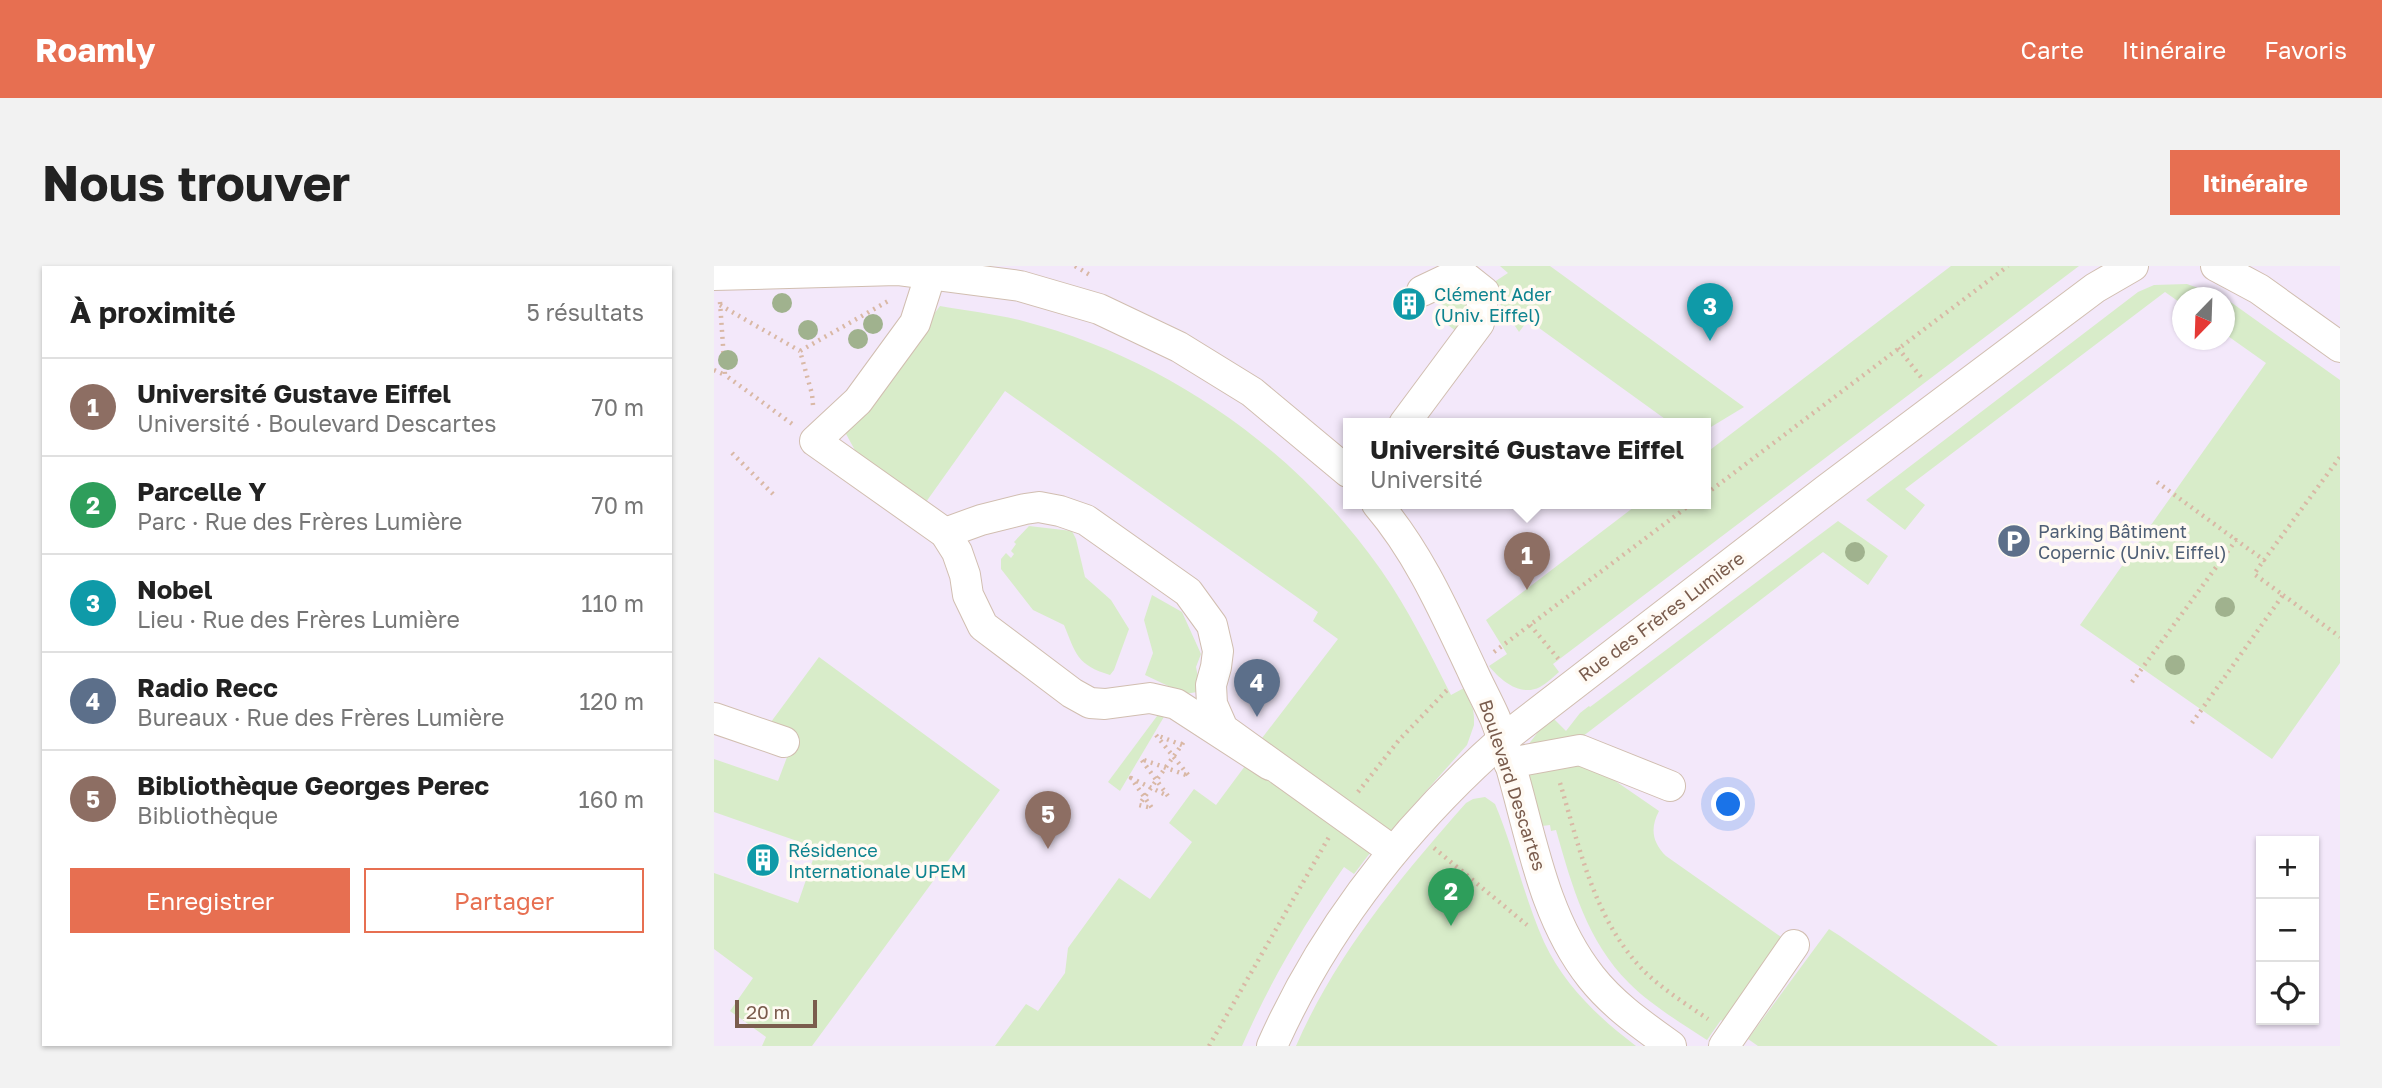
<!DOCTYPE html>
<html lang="fr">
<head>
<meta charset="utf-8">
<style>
  :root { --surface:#fff; --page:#f2f2f2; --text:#222; --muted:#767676; --line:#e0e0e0; --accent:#e76f51 }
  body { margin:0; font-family:"Golos Text",sans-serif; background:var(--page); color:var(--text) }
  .controls { position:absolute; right:21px; bottom:21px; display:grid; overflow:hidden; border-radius:0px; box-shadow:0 2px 5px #0004 }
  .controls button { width:63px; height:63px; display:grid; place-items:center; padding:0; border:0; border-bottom:2px solid var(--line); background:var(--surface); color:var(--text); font:35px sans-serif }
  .compass { position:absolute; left:1458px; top:21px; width:63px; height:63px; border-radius:50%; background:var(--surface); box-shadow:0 2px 5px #0004; rotate:203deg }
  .scale { position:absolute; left:21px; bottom:18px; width:82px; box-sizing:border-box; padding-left:7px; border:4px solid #7a5c4d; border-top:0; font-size:19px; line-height:24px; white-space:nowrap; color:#7a5c4d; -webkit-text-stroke:5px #fffaf3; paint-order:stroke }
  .you { position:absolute; left:1015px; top:539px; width:24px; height:24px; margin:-18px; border:5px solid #fff; border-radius:50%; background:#1a73e8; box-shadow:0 0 0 10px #1a73e833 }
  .badge { display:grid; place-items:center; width:46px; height:46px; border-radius:50%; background:var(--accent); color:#fff; font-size:23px; font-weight:700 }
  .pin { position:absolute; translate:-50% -58px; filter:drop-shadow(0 2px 4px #0008) }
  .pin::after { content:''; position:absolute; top:37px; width:24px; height:21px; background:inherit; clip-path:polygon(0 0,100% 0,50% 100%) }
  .popup { position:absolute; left:629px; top:152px; width:368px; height:91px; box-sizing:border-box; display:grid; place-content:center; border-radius:0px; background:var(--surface); filter:drop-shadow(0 2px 5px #0005); font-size:23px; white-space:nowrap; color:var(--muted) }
  .popup b { font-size:26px; color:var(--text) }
  .popup::after { content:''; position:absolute; left:50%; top:100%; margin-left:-14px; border:14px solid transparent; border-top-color:var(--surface) }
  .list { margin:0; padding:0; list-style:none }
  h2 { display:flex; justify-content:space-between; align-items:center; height:91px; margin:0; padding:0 28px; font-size:30px }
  h2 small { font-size:23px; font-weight:400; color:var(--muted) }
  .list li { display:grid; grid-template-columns:46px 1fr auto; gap:21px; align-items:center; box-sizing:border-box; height:98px; padding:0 28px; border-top:2px solid var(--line) }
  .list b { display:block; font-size:26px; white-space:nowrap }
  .list p { margin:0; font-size:23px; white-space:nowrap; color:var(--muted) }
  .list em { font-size:23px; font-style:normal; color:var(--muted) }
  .actions { display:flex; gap:14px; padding:21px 28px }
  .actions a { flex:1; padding:16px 0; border:2px solid var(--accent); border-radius:0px; text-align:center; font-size:24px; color:var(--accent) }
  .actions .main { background:var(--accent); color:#fff }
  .icon { flex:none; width:38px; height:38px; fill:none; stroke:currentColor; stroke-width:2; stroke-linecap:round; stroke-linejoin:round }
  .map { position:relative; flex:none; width:1626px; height:780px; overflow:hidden; border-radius:0px }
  header { display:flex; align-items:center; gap:42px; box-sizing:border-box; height:98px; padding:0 35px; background:var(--accent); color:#fff }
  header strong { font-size:33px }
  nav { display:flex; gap:38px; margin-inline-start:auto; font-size:24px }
  .intro { display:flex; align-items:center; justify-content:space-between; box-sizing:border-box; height:168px; padding:0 42px }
  h1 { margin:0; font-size:49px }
  .button { padding:18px 32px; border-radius:0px; background:var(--accent); color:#fff; font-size:24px; font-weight:700 }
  main { display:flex; gap:42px; padding:0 42px }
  aside { flex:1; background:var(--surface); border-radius:0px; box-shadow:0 2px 5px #0004 }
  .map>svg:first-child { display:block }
  .education { fill:#f3e8fa; fill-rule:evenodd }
  .green { fill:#d8ecc9 }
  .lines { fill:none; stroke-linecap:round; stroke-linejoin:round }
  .minor-casing { stroke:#d1beb0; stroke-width:32 }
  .path { stroke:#d9b8a5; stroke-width:4.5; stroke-dasharray:2 5; stroke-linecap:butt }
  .minor { stroke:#fff; stroke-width:30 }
  .tree { fill:#a0b28e }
  .labels { text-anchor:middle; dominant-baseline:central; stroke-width:7; stroke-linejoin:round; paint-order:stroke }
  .culture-label { font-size:18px; fill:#0d838f; stroke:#fffaf3; text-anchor:start }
  .service-label { font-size:18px; fill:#4e5e75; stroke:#fffaf3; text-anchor:start }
  .street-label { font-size:18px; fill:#7a5c4d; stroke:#fffaf3 }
</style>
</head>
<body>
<header>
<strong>Roamly</strong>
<nav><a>Carte</a><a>Itinéraire</a><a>Favoris</a></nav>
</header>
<div class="intro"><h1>Nous trouver</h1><a class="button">Itinéraire</a></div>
<main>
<aside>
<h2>À proximité<small>5 résultats</small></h2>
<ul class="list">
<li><span class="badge" style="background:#8d6e63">1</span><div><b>Université Gustave Eiffel</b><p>Université · Boulevard Descartes</p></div><em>70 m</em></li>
<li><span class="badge" style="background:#2e9e5b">2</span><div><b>Parcelle Y</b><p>Parc · Rue des Frères Lumière</p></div><em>70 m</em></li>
<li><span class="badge" style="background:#0f9aa8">3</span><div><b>Nobel</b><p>Lieu · Rue des Frères Lumière</p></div><em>110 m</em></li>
<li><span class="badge" style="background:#5c6f8a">4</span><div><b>Radio Recc</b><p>Bureaux · Rue des Frères Lumière</p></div><em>120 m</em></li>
<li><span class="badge" style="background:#8d6e63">5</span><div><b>Bibliothèque Georges Perec</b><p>Bibliothèque</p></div><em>160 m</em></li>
</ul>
<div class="actions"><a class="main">Enregistrer</a><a>Partager</a></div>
</aside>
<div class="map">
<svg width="1626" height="780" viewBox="0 0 1626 780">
  <rect width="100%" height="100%" fill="#fdf6ec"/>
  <path class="education" d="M0 0H1626V780H0ZM1468 32H1510V74H1468ZM634 158H992V238H634ZM1547 575H1600V754H1547Z"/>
  <g class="green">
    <path d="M786 0H836L1030 141 992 164V158H958L814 54 805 66 774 20 794 7Z"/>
    <path d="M1237 0H1365L839 398 845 406C839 411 833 417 826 421 807 431 787 415 775 400L793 388 772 354 924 238H992V187Z"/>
    <path d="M1473 18 1509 31 1468 32V38L1451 26 1191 223 1211 239 1191 264 1152 234 1424 26 1440 19Z"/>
    <path d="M736 22 758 26 746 68 730 56 738 45 716 31Z"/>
    <path d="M1511 32 1626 114V397L1558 493 1366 359 1552 97 1511 68Z"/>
    <path d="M226 40C254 45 282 48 309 55 452 92 583 184 667 304 694 343 716 387 737 429L750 422 759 443 760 451V459L753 479 672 570 545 476 624 373 599 355 604 346 291 125 212 236 143 188 131 166Z"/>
    <path d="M1124 255 1174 290 1154 319 1109 286 864 474 814 479 824 466 840 453 852 465 866 447 875 440 876 441Z"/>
    <path d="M315 260 358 265 362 273 371 311 397 334 415 363 400 404 396 409C363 399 362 388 350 359L319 344 287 303V293L292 287 297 292 300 288 297 285 302 278 300 276Z"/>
    <path d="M438 329 468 346 487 388 482 401 486 421 483 426 471 428 431 409 439 387 430 354Z"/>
    <path d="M105 391 286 524 98 780H48L52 771 16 745 39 712 0 683V607L84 637 103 582 0 546V493L64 515 81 470 54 460Z"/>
    <path d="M449 442 454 444 406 525 394 516Z"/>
    <path d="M868 492 945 545C936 562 938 576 952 590L1070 673 1012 757 1007 754 993 774C967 757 937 739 915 717 873 675 858 620 842 564L837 565 836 559 828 560 813 509Z"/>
    <path d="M531 500 606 545 659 583 640 608 630 601C590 658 556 716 528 780H281L312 738 324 745 351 707 354 682 405 612 436 633 478 576 455 557 480 523 502 539Z"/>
    <path d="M771 531 781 538C800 583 810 631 830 676 850 719 885 752 922 780H582C622 688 686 612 752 537L759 533Z"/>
    <path d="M1115 663 1126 670 1284 780H1044L1034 773Z"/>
  </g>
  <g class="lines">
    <g class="minor-casing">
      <g id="minor">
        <path d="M1502 0 1545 23 1626 81"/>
        <path d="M217 7 201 57 144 135 101 175 231 267 243 286 251 309 254 329 269 360 358 427 376 437 391 438 436 432 462 438 556 499"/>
        <path d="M0 9 183 4 306 20 385 43 465 81 538 126 634 206"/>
        <path d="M690 158 765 57 770 26 746 7 708 25"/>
        <path d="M663 238C705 287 731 347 758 404 765 420 774 436 781 452 814 536 819 638 877 711 899 739 928 759 957 780"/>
        <path d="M231 267 267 254 311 243 325 241 346 245 372 254 474 326 498 359 504 385 502 401 497 419 498 438 509 463 679 585"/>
        <path d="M0 452 70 476"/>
        <path d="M795 497 866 484 956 520"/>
        <path d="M558 780C611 661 691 560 788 474L1112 224 1381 22 1419 0"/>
        <path d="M1010 780 1080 679"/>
      </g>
    </g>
    <g class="path">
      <path d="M361 0 376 9"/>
      <path d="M6 36 11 109 81 160"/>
      <path d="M6 39 86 85"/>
      <path d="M1184 82 1210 115"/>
      <path d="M0 104 11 109"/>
      <path d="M99 139 98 128 86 85 176 34"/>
      <path d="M18 187 61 230"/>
      <path d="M1443 216 1522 274"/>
      <path d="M992 228 1294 0"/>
      <path d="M1569 329 1626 371"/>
      <path d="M816 359 847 396"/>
      <path d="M780 386 977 238"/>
      <path d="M1418 416 1522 274 1550 294 1626 191"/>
      <path d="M1478 457 1569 329 1540 308 1550 294"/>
      <path d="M468 479 442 469 475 510 427 493 454 530 417 512 438 542 425 539C440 517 456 496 471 474"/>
      <path d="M846 517C866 583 880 653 929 704 948 723 972 738 994 753"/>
      <path d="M644 526 685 474 735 422"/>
      <path d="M720 582 813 659"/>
      <path d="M495 780 615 571"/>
    </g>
    <use href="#minor" class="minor"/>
  </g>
  <g class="tree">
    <circle cx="68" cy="37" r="10"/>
    <circle cx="159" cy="58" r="10"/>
    <circle cx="94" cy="64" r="10"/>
    <circle cx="144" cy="73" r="10"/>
    <circle cx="14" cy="94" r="10"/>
    <circle cx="1141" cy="286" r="10"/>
    <circle cx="1511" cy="341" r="10"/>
    <circle cx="1461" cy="399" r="10"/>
  </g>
  <defs>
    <g id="building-disc" transform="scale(1.75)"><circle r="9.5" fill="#0f9aa8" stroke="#fffaf3"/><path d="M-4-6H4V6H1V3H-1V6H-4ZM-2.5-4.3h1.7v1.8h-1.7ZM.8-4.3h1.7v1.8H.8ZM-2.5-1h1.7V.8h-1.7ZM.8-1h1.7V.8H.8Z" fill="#fff"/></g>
    <g id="parking-disc" transform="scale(1.75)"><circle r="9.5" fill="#5c6f8a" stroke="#fffaf3"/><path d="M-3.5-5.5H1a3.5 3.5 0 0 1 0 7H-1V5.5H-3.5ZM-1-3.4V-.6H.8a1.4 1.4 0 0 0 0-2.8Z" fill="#fff"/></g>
  </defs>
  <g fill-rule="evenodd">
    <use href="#building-disc" x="695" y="38"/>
    <use href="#parking-disc" x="1300" y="275"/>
    <use href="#building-disc" x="49" y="594"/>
  </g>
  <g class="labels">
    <g class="culture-label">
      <text x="720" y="28">Clément Ader<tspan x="720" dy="21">(Univ. Eiffel)</tspan></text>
      <text x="74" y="584">Résidence<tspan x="74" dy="21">Internationale UPEM</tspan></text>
    </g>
    <g class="service-label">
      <text x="1324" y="265">Parking Bâtiment<tspan x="1324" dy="21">Copernic (Univ. Eiffel)</tspan></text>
    </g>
    <g class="street-label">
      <text transform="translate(947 350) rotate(-37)">Rue des Frères Lumière</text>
      <text transform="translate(799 519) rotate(72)">Boulevard Descartes</text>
    </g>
  </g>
</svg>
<div class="controls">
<button>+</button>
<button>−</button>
<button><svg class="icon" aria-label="locate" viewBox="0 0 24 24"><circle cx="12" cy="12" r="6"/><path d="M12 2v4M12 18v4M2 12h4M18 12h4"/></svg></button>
</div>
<svg class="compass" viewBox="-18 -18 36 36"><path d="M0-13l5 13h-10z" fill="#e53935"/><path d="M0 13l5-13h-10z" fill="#767676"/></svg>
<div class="scale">20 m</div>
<div class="you"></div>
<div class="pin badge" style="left:813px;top:324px;background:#8d6e63">1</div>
<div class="popup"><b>Université Gustave Eiffel</b>Université</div>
<div class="pin badge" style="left:737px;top:660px;background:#2e9e5b">2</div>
<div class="pin badge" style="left:996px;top:75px;background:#0f9aa8">3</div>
<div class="pin badge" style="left:543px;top:451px;background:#5c6f8a">4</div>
<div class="pin badge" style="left:334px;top:583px;background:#8d6e63">5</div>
</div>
</main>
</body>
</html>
